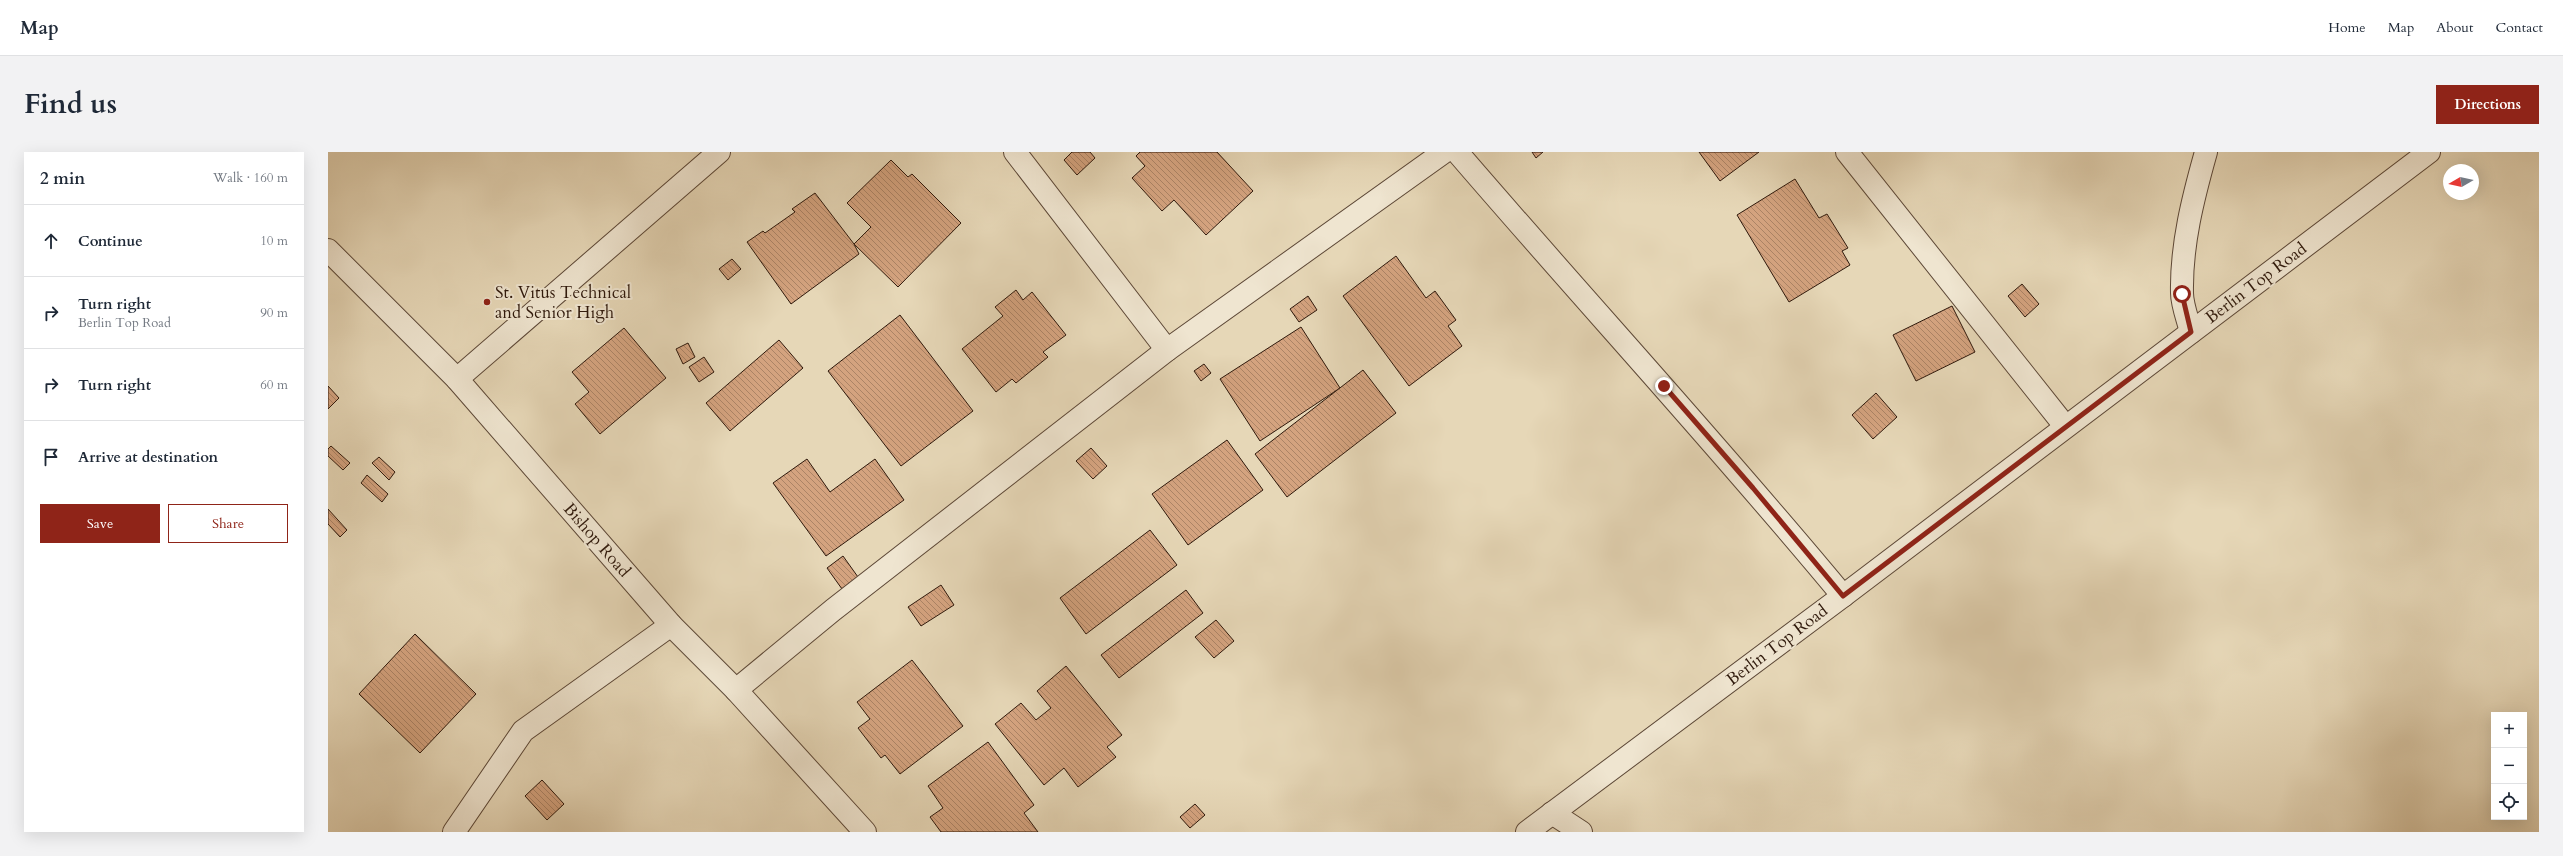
<!DOCTYPE html>
<html lang="en">
<head>
<meta charset="utf-8">
<style>
  :root { --surface:#fff; --page:#f2f2f3; --text:#1f2937; --muted:#747a83; --line:#e0e1e3; --accent:#8f2418 }
  body { margin:0; font-family:Cardo,serif; background:var(--page); color:var(--text) }
  .controls { position:absolute; right:12px; bottom:12px; display:grid; overflow:hidden; border-radius:0px; box-shadow:0 4px 16px #0002 }
  .controls button { width:36px; height:36px; display:grid; place-items:center; padding:0; border:0; border-bottom:1px solid var(--line); background:var(--surface); color:var(--text); font:20px sans-serif }
  .compass { position:absolute; left:2115px; top:12px; width:36px; height:36px; border-radius:50%; background:var(--surface); box-shadow:0 4px 16px #0002; rotate:261deg }
  .stop { position:absolute; width:12px; height:12px; margin:-9px; border:3px solid #8f2418; border-radius:50%; background:#fff }
  .stop.end { background:#8f2418; border-color:#fff; box-shadow:0 1px 4px #0008 }
  .list { margin:0; padding:0; list-style:none }
  h2 { display:flex; justify-content:space-between; align-items:center; height:52px; margin:0; padding:0 16px; font-size:17px }
  h2 small { font-size:13px; font-weight:400; color:var(--muted) }
  .list li { display:grid; grid-template-columns:26px 1fr auto; gap:12px; align-items:center; box-sizing:border-box; height:72px; padding:0 16px; border-top:1px solid var(--line) }
  .list b { display:block; font-size:15px; white-space:nowrap }
  .list p { margin:0; font-size:13px; white-space:nowrap; color:var(--muted) }
  .list em { font-size:13px; font-style:normal; color:var(--muted) }
  .actions { display:flex; gap:8px; padding:12px 16px }
  .actions a { flex:1; padding:9px 0; border:1px solid var(--accent); border-radius:0px; text-align:center; font-size:14px; color:var(--accent) }
  .actions .main { background:var(--accent); color:#fff }
  .icon { flex:none; width:22px; height:22px; fill:none; stroke:currentColor; stroke-width:2; stroke-linecap:round; stroke-linejoin:round }
  .map { position:relative; flex:none; width:2211px; height:680px; overflow:hidden; border-radius:0px }
  header { display:flex; align-items:center; gap:24px; box-sizing:border-box; height:56px; padding:0 20px; background:var(--surface); border-bottom:1px solid var(--line) }
  header strong { font-size:19px }
  nav { display:flex; gap:22px; margin-inline-start:auto; font-size:14px }
  .intro { display:flex; align-items:center; justify-content:space-between; box-sizing:border-box; height:96px; padding:0 24px }
  h1 { margin:0; font-size:28px }
  .button { padding:10px 18px; border-radius:0px; background:var(--accent); color:#fff; font-size:14px; font-weight:700 }
  main { display:flex; gap:24px; padding:0 24px }
  aside { flex:1; background:var(--surface); border-radius:0px; box-shadow:0 4px 16px #0002 }
  .map>svg:first-child { display:block }
  .building { fill:url(#building-back-hatch); stroke:#2f190c }
  .lines { fill:none; stroke-linecap:round; stroke-linejoin:round }
  .minor-casing { stroke:#5d4837; stroke-width:24 }
  .minor { stroke:#efe5d0; stroke-width:22 }
  .route { stroke:#8f2418; stroke-width:5 }
  .poi-dot { fill:#8f2418; stroke:#efe5d0; stroke-width:1.5 }
  .labels { text-anchor:middle; dominant-baseline:central; stroke-width:4; stroke-linejoin:round; paint-order:stroke }
  .street-label { font-size:17px; fill:#2f190c; stroke:#efe5d0 }
  .poi-label { font-size:17px; fill:#2f190c; stroke:#efe5d0; text-anchor:start }
</style>
</head>
<body>
<header>
<strong>Map</strong>
<nav><a>Home</a><a>Map</a><a>About</a><a>Contact</a></nav>
</header>
<div class="intro"><h1>Find us</h1><a class="button">Directions</a></div>
<main>
<aside>
<h2>2 min<small>Walk · 160 m</small></h2>
<ul class="list">
<li><svg class="icon" aria-label="ahead" viewBox="0 0 24 24"><path d="M12 20V5M6 11l6-6 6 6"/></svg><div><b>Continue</b></div><em>10 m</em></li>
<li><svg class="icon" aria-label="right" viewBox="0 0 24 24"><path d="M7 20v-9h11M14 6l5 5-5 5"/></svg><div><b>Turn right</b><p>Berlin Top Road</p></div><em>90 m</em></li>
<li><svg class="icon" aria-label="right" viewBox="0 0 24 24"><path d="M7 20v-9h11M14 6l5 5-5 5"/></svg><div><b>Turn right</b></div><em>60 m</em></li>
<li><svg class="icon" aria-label="arrive" viewBox="0 0 24 24"><path d="M6 21V4h12l-3 4 3 4H6"/></svg><div><b>Arrive at destination</b></div></li>
</ul>
<div class="actions"><a class="main">Save</a><a>Share</a></div>
</aside>
<div class="map">
<svg width="2211" height="680" viewBox="0 0 2211 680">
  <defs>
    <pattern id="building-back-hatch" width="6" height="6" patternUnits="userSpaceOnUse"><rect width="6" height="6" fill="#d4a37f"/><path d="M-1 5l2 2M0 0l6 6M5-1l2 2" fill="none" stroke="#ac8466"/></pattern>
  </defs>
  <rect width="100%" height="100%" fill="#e6d7b7"/>
  <filter id="stains"><feTurbulence type="fractalNoise" baseFrequency=".005" numOctaves="4"/><feColorMatrix values="0 0 0 0 .2 0 0 0 0 .09 0 0 0 0 .02 0 0 0 .5 -.17"/></filter>
  <radialGradient id="worn" r=".72"><stop offset=".6" stop-color="#630" stop-opacity="0"/><stop offset="1" stop-color="#630" stop-opacity=".3"/></radialGradient>
  <g class="building">
    <path d="M744 0H762L767 6 749 23 736 8Z"/>
    <path d="M812 0H889L925 39 878 83 846 48 834 59 804 26 817 14 808 4Z"/>
    <path d="M1204 0H1215L1208 6Z"/>
    <path d="M1371 0H1431L1392 29Z"/>
    <path d="M563 8 580 25 584 22 633 71 570 135 526 92 543 75 519 51Z"/>
    <path d="M1467 27 1491 66 1499 62 1520 96 1514 99 1522 113 1461 150 1409 63Z"/>
    <path d="M487 41 526 92 531 102 463 152 419 90 435 79 437 81 467 60 464 57Z"/>
    <path d="M1068 104 1098 146 1107 139 1128 168 1120 174 1134 194 1081 234 1015 144Z"/>
    <path d="M404 107 413 117 400 128 391 117Z"/>
    <path d="M1694 132 1711 152 1697 165 1680 144Z"/>
    <path d="M688 138 695 148 704 140 738 183 715 200 720 205 688 231 684 227 668 240 634 197 675 164 667 155Z"/>
    <path d="M980 144 989 158 971 170 962 157Z"/>
    <path d="M1624 154 1647 200 1588 229 1565 183Z"/>
    <path d="M572 163 645 259 573 314 500 219Z"/>
    <path d="M973 175 1012 236 932 289 892 227Z"/>
    <path d="M296 176 338 226 272 282 247 252 261 240 244 220Z"/>
    <path d="M451 188 475 216 402 279 378 251Z"/>
    <path d="M360 191 367 205 355 212 348 197Z"/>
    <path d="M376 205 386 220 371 230 361 215Z"/>
    <path d="M876 212 883 221 873 229 866 219Z"/>
    <path d="M1035 218 1068 261 959 345 927 302Z"/>
    <path d="M0 234 11 246 0 257Z"/>
    <path d="M1548 241 1569 265 1545 287 1524 263Z"/>
    <path d="M899 288 935 338 860 393 824 342Z"/>
    <path d="M3 294 22 311 15 318 0 304V297Z"/>
    <path d="M763 296 779 314 765 327 748 309Z"/>
    <path d="M51 305 67 320 61 328 44 311Z"/>
    <path d="M479 307 502 340 547 307 576 348 498 404 445 331Z"/>
    <path d="M39 323 60 342 54 350 33 331Z"/>
    <path d="M0 357 19 378 12 385 0 372Z"/>
    <path d="M822 378 849 413 758 482 732 446Z"/>
    <path d="M515 404 530 425 514 437 499 416Z"/>
    <path d="M613 433 626 453 593 474 580 455Z"/>
    <path d="M858 438 875 461 791 526 773 503Z"/>
    <path d="M888 468 906 489 886 506 867 485Z"/>
    <path d="M87 482 148 542 92 601 31 542Z"/>
    <path d="M584 508 635 574 572 622 557 603 553 606 530 576 542 567 529 550Z"/>
    <path d="M738 514 794 583 779 595 788 605 750 635 736 616 716 633 667 572 693 551 708 568 723 556 709 539Z"/>
    <path d="M660 590 706 653 696 661 710 680H613L602 665 615 656 600 634Z"/>
    <path d="M214 628 236 652 219 668 197 644Z"/>
    <path d="M867 652 877 663 862 676 852 665Z"/>
  </g>
  <g class="lines">
    <g class="minor-casing">
      <g id="minor">
        <path d="M687 0 839 198"/>
        <path d="M1129 0C1257 149 1390 293 1515 444"/>
        <path d="M1519 0 1737 274"/>
        <path d="M0 98 129 227 343 473 408 538 537 680"/>
        <path d="M1863 180C1860 168 1854 153 1854 141 1853 93 1865 46 1878 0"/>
        <path d="M129 227 391 0"/>
        <path d="M408 538 505 458 839 198 1116 0"/>
        <path d="M1224 661 1253 680"/>
        <path d="M126 680 195 579 343 473"/>
        <path d="M1199 680 1515 444 2101 0"/>
      </g>
    </g>
    <use href="#minor" class="minor"/>
  </g>
  <g class="lines">
    <path class="route" d="M1336 234 1425 336 1515 444 1863 180 1854 142"/>
  </g>
  <circle class="poi-dot" cx="159" cy="150" r="4"/>
  <g class="labels">
    <g class="street-label">
      <text transform="translate(1928 131) rotate(-37)">Berlin Top Road</text>
      <text transform="translate(269 388) rotate(49)">Bishop Road</text>
      <text transform="translate(1449 493) rotate(-37)">Berlin Top Road</text>
    </g>
    <g class="poi-label">
      <text x="167" y="140">St. Vitus Technical<tspan x="167" dy="20">and Senior High</tspan></text>
    </g>
  </g>
  <rect width="100%" height="100%" filter="url(#stains)"/>
  <rect width="100%" height="100%" fill="url(#worn)"/>
</svg>
<div class="controls">
<button>+</button>
<button>−</button>
<button><svg class="icon" aria-label="locate" viewBox="0 0 24 24"><circle cx="12" cy="12" r="6"/><path d="M12 2v4M12 18v4M2 12h4M18 12h4"/></svg></button>
</div>
<svg class="compass" viewBox="-18 -18 36 36"><path d="M0-13l5 13h-10z" fill="#e53935"/><path d="M0 13l5-13h-10z" fill="#747a83"/></svg>
<div class="stop" style="left:1854px;top:142px"></div>
<div class="stop end" style="left:1336px;top:234px"></div>
</div>
</main>
</body>
</html>
